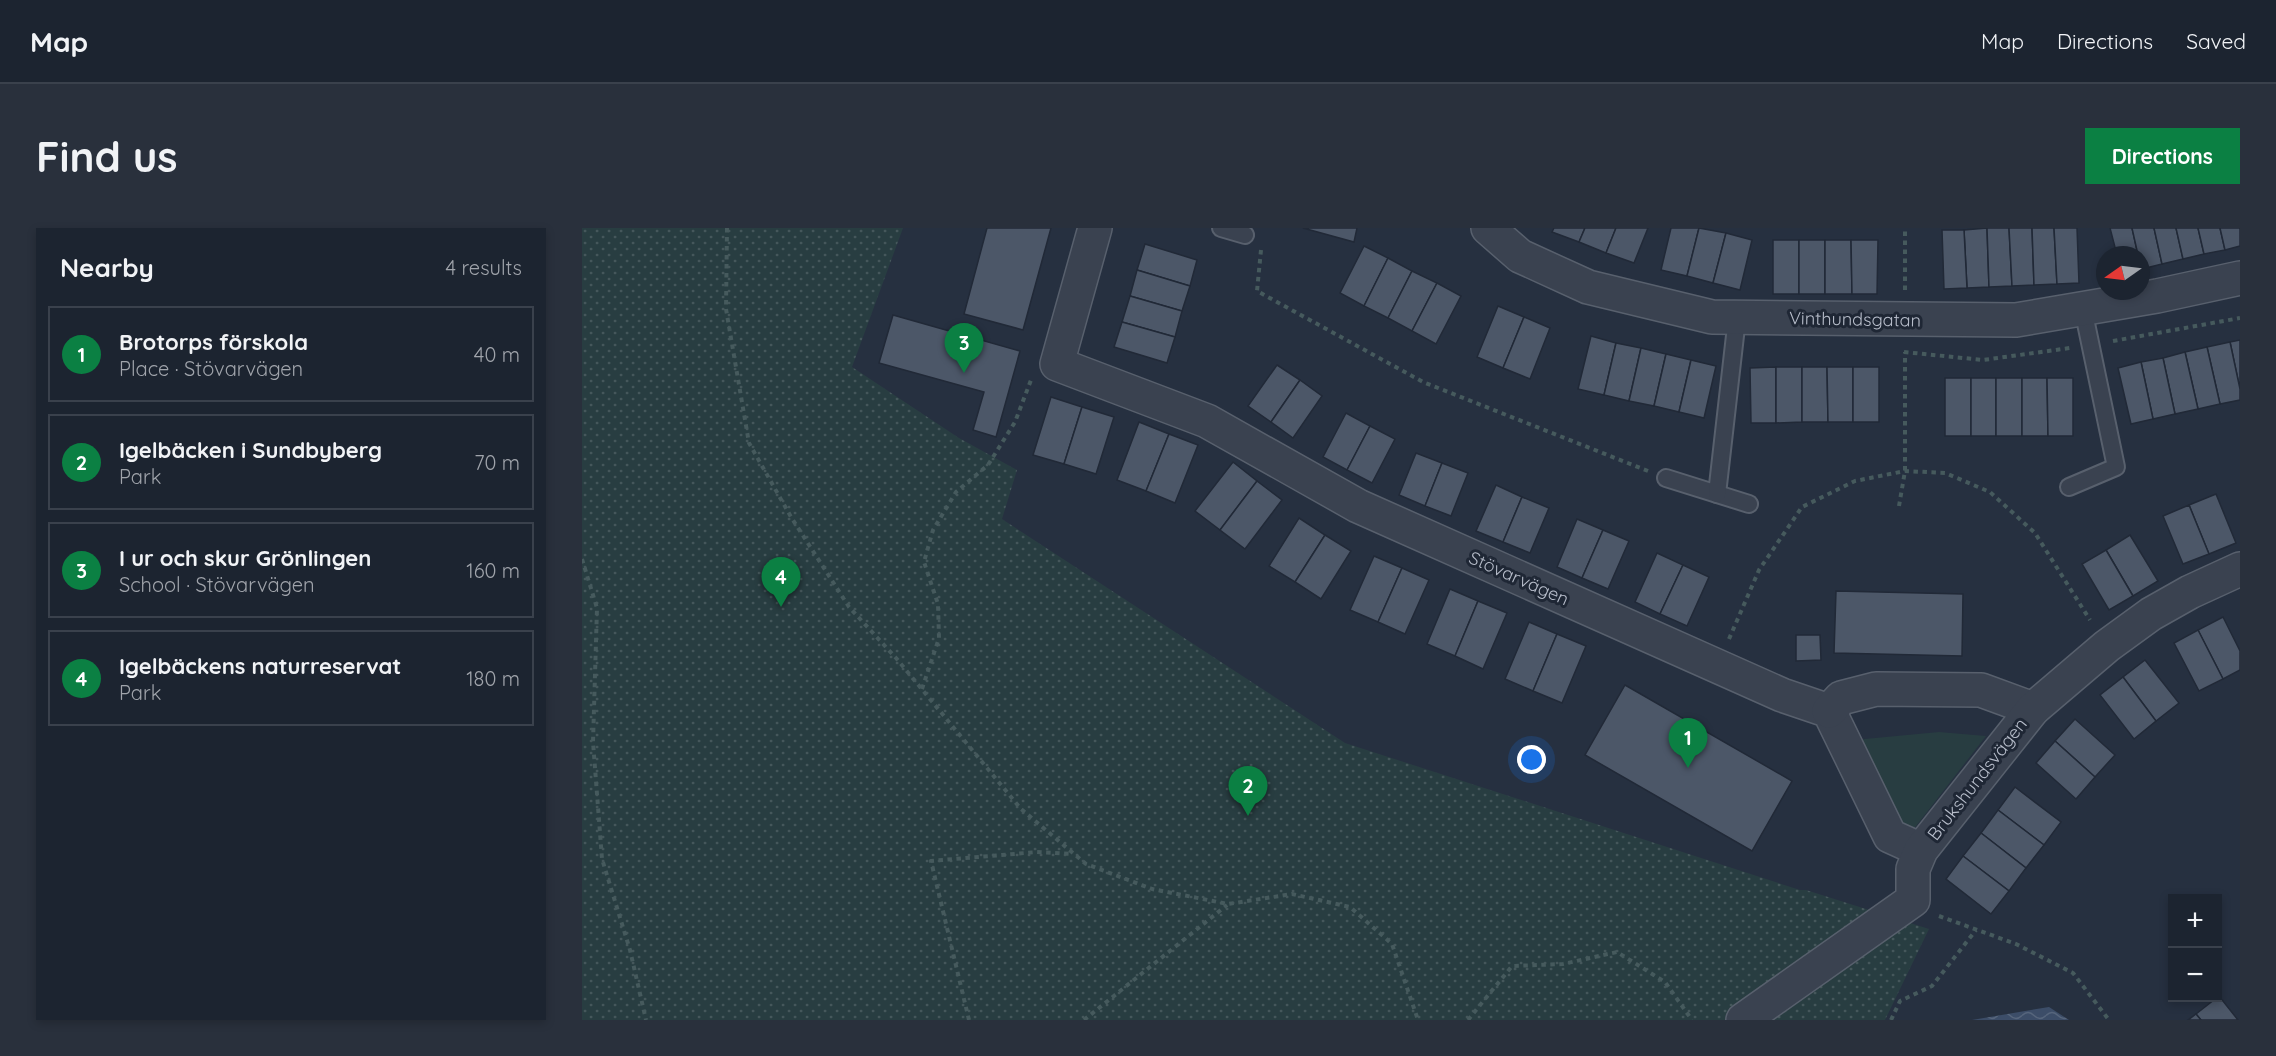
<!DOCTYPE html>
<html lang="en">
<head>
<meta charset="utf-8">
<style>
  :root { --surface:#1c2430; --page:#29303c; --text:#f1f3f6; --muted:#a0a4ab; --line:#3a414c; --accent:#0b8043 }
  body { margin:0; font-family:Quicksand,sans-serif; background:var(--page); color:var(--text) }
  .controls { position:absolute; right:18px; bottom:18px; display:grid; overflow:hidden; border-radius:0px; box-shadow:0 3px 9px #0003 }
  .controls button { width:54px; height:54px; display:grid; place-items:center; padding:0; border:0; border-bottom:2px solid var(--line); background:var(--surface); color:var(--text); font:30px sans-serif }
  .compass { position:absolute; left:1514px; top:18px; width:54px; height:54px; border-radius:50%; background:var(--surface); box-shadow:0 3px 9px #0003; rotate:256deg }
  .you { position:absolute; left:950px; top:532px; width:21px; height:21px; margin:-15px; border:4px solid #fff; border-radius:50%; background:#1a73e8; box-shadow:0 0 0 9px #1a73e833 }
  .badge { display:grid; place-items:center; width:39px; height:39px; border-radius:50%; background:var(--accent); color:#fff; font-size:20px; font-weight:700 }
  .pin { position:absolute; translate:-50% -50px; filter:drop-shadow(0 2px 3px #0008) }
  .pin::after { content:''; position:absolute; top:32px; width:21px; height:18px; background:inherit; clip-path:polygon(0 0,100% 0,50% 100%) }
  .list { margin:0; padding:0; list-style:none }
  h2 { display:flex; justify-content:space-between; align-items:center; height:78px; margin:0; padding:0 24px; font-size:26px }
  h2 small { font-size:20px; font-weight:400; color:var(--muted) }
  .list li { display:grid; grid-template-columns:39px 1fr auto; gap:18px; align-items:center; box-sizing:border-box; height:96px; margin:0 12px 12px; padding:0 12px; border:2px solid var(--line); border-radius:0px }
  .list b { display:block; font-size:22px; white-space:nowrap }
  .list p { margin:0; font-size:20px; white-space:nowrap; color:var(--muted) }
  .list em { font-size:20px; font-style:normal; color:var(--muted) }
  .map { position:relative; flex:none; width:1658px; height:792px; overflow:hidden; border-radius:0px }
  header { display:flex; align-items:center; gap:36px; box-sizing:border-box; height:84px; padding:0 30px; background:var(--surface); border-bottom:2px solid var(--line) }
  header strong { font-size:28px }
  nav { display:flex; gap:33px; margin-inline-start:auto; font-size:21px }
  .intro { display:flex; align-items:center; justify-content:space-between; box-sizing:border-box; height:144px; padding:0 36px }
  h1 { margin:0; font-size:42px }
  .button { padding:15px 27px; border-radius:0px; background:var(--accent); color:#fff; font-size:21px; font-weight:700 }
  main { display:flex; gap:36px; padding:0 36px }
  aside { flex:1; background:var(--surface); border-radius:0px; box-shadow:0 3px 9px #0003 }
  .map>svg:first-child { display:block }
  .grass { fill:#283d41 }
  .park { fill:url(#park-dots) }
  .water { fill:url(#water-waves) }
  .building { fill:#4c5768; stroke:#212937; stroke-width:1.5 }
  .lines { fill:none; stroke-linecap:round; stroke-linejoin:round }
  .service-casing { stroke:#58606d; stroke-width:20 }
  .minor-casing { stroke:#58606d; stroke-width:36 }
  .path { stroke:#465a5d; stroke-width:4; stroke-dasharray:4.5 4.5; stroke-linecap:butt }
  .service { stroke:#3a4250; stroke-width:16 }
  .minor { stroke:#3a4250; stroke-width:33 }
  .labels { text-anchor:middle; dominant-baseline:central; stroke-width:6; stroke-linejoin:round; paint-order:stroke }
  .street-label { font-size:18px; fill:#b7bdca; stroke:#1f2735 }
</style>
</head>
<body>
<header>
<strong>Map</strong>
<nav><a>Map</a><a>Directions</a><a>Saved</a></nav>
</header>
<div class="intro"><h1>Find us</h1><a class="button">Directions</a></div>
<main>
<aside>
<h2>Nearby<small>4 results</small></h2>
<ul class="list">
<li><span class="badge">1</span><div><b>Brotorps förskola</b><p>Place · Stövarvägen</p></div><em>40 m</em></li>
<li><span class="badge">2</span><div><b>Igelbäcken i Sundbyberg</b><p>Park</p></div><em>70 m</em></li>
<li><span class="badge">3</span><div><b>I ur och skur Grönlingen</b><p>School · Stövarvägen</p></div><em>160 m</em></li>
<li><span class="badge">4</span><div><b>Igelbäckens naturreservat</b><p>Park</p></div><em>180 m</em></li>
</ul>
</aside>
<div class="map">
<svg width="1658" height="792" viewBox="0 0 1658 792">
  <defs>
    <pattern id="park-dots" width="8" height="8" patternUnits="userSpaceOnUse" patternTransform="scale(1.5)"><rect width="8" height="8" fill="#283d41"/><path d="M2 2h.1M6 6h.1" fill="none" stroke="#45575b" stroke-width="1.8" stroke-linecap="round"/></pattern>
    <pattern id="water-waves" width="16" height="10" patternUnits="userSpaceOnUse" patternTransform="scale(1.5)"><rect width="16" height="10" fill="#3c4d68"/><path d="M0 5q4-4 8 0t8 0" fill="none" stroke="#56657c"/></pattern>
  </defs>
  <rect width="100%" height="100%" fill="#263040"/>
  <path class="grass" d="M1357 504 1404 508 1331 602 1321 599 1272 512Z"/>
  <path class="park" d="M0 0H321L270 139 377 210 435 242 420 291 763 515 1218 662H1224L1347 701 1303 792H0Z"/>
  <path class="water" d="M1467 779 1487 792H1390Z"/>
  <g class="building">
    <path d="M405 0H469L441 102 382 86Z"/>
    <path d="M721 0H775L772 14Z"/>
    <path d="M972 0H1003L997 14 970 4Z"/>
    <path d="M1003 0H1034L1024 25 997 14Z"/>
    <path d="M1034 0H1066L1052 35 1024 25Z"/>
    <path d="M1089 0H1117L1105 48 1079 42Z"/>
    <path d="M1117 0 1144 5 1131 55 1105 48Z"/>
    <path d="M1405 0 1407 59 1385 60 1382 2Z"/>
    <path d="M1405 0H1427L1430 58 1407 59Z"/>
    <path d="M1427 0H1450L1452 57 1430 58Z"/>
    <path d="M1450 0H1472L1475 56 1452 57Z"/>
    <path d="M1472 0H1495L1497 55 1475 56Z"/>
    <path d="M1528 0H1550L1556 27H1535Z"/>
    <path d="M1550 0H1572L1580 36 1560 41 1559 27H1556Z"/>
    <path d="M1572 0H1594L1601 31 1580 36Z"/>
    <path d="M1594 0H1616L1622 26 1601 31Z"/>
    <path d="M1616 0H1638L1643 22 1622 26Z"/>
    <path d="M1638 0H1658V18L1643 22Z"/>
    <path d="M1360 2H1382L1385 60 1362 61Z"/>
    <path d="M1144 5 1170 12 1158 62 1131 55Z"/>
    <rect x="1191" y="12" width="26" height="54"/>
    <rect x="1217" y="12" width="26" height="54"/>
    <path d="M1243 12H1269L1270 66H1243Z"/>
    <path d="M1269 12H1296L1295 66H1270Z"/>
    <path d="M563 16 615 32 608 58 555 42Z"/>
    <path d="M782 18 806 30 782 78 758 65Z"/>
    <path d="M806 30 830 43 806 90 782 78Z"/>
    <path d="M555 42 608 58 600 83 548 68Z"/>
    <path d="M830 43 855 55 830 103 806 90Z"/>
    <path d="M855 55 879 68 854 116 830 103Z"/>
    <path d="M548 68 600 83 593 109 540 94Z"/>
    <path d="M916 78 942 89 921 140 895 129Z"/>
    <path d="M311 87 438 123 414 209 391 202 402 164 297 135Z"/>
    <path d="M942 89 968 100 948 151 921 140Z"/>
    <path d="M540 94 593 109 585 135 532 119Z"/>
    <path d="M1009 108 1034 115 1022 167 996 161Z"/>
    <path d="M1658 112V161L1648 114Z"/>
    <path d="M1648 114 1658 161V172L1638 176 1625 119Z"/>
    <path d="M1034 115 1059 120 1047 173 1022 167Z"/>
    <path d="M1625 119 1638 176 1616 181 1603 124Z"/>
    <path d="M1059 120 1084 126 1072 178 1047 173Z"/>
    <path d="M1603 124 1616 181 1593 186 1581 130Z"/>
    <path d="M1084 126 1109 132 1097 184 1072 178Z"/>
    <path d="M1581 130 1593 186 1571 191 1559 134Z"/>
    <path d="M1109 132 1134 138 1122 190 1097 184Z"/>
    <path d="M1559 134 1571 191 1549 196 1536 140Z"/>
    <path d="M695 137 718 152 689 194 666 178Z"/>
    <path d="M1194 139V195H1169L1168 140Z"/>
    <path d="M1194 139H1220V194L1194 195Z"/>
    <path d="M1220 139H1245L1246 194H1220Z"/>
    <path d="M1245 139H1271V194H1246Z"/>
    <rect x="1271" y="139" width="26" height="55"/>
    <rect x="1363" y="150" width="26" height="58"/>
    <rect x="1389" y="150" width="25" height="58"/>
    <rect x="1414" y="150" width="26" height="58"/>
    <path d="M1440 150H1465L1466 208H1440Z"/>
    <path d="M1465 150H1491V208H1466Z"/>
    <path d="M718 152 740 168 711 210 689 194Z"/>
    <path d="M469 169 500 179 482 236 451 227Z"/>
    <path d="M500 179 532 189 514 246 482 236Z"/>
    <path d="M764 185 788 198 765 242 741 229Z"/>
    <path d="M557 194 587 206 564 263 535 252Z"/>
    <path d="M788 198 813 211 790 255 765 242Z"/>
    <path d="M587 206 616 217 593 275 564 263Z"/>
    <path d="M834 225 860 235 843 278 817 267Z"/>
    <path d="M651 234 675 253 638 302 613 283Z"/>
    <path d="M860 235 886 245 869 288 843 278Z"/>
    <path d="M675 253 700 272 663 321 638 302Z"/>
    <path d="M914 257 940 269 921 314 894 303Z"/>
    <path d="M1634 266 1654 315 1627 326 1607 277Z"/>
    <path d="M940 269 967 280 948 325 921 314Z"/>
    <path d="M1607 277 1627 326 1601 336 1581 288Z"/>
    <path d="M717 290 743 307 713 354 687 338Z"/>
    <path d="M995 291 1021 302 1000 350 975 339Z"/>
    <path d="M1021 302 1047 313 1026 361 1000 350Z"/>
    <path d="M743 307 769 323 739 371 713 354Z"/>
    <path d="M1548 307 1576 353 1551 368 1524 322Z"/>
    <path d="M1524 322 1551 368 1527 382 1500 336Z"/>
    <path d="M1075 325 1101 337 1078 386 1053 374Z"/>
    <path d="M792 328 820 340 796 394 768 382Z"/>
    <path d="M1101 337 1127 349 1105 398 1078 386Z"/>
    <path d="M820 340 847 352 823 406 796 394Z"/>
    <path d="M868 361 896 373 873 428 845 416Z"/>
    <path d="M1254 363 1381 366 1380 428 1252 425Z"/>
    <path d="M896 373 925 385 901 441 873 428Z"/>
    <path d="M1641 389 1658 423V442L1641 451 1616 402Z"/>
    <path d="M947 394 975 406 951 463 923 451Z"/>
    <path d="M1616 402 1641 451 1617 463 1592 415Z"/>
    <path d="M975 406 1004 418 980 475 951 463Z"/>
    <path d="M1214 407H1238L1239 432 1214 433Z"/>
    <path d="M1563 432 1597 475 1574 493 1541 449Z"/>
    <path d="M1541 449 1574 493 1552 511 1518 467Z"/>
    <path d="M1043 457 1210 553 1170 623 1003 527Z"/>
    <path d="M1493 491 1533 527 1513 549 1473 513Z"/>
    <path d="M1473 513 1513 549 1494 571 1454 535Z"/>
    <path d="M1433 559 1479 594 1462 617 1416 582Z"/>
    <path d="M1416 582 1462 617 1444 640 1399 605Z"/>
    <path d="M1399 605 1444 640 1427 663 1381 628Z"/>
    <path d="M1381 628 1427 663 1409 686 1364 651Z"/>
    <path d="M1637 768 1656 792H1619L1614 786Z"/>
    <path d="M1614 786 1619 792H1606Z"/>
  </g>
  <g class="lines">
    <g class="service-casing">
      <g id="service">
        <path d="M639 0 663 7"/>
        <path d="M1084 250 1167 276"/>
        <path d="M1487 259 1534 239 1501 81"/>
        <path d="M1135 266 1155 90"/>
      </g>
    </g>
    <g class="minor-casing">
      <g id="minor">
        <path d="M513 0 475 136 625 193 776 278 1200 467 1247 483 1308 608 1339 622"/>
        <path d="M906 0 938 28 1006 59 1130 89 1434 92 1575 68 1658 50"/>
        <path d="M1247 483 1259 470 1294 461 1399 462 1451 481"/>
        <path d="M1161 792 1331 672V641L1339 622 1451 481 1525 418 1569 386 1608 364 1658 341"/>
      </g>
    </g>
    <g class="path">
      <path d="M145 0 144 81 167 215 209 289 267 379 314 430 439 581 504 636 570 661 646 676 710 666 768 679 810 716 836 792"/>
      <path d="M679 22 675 63 841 154 1066 243"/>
      <path d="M1323 62V0"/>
      <path d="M1531 113 1658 90"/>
      <path d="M1322 124 1401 132 1488 120"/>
      <path d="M1317 278 1323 243V124"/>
      <path d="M0 331 15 380 11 514 20 631 48 722 64 792"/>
      <path d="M1147 411 1177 342 1220 279 1273 253 1323 243 1363 245 1408 264 1453 305 1508 392"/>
      <path d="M340 461 357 410 356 376 342 334 351 302 374 264 406 237 433 194 449 152"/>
      <path d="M1357 688 1434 716 1491 745 1527 792"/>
      <path d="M387 792 349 633 455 624 491 626"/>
      <path d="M502 792 645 677"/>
      <path d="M886 792 930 738 981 736 1035 724 1083 754 1110 792"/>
      <path d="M1309 792 1318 773 1350 758 1394 702"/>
    </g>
    <use href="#service" class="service"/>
    <use href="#minor" class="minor"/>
  </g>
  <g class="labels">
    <g class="street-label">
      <text transform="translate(1273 91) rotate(1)">Vinthundsgatan</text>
      <text transform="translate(937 350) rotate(24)">Stövarvägen</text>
      <text transform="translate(1395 551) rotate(-52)">Brukshundsvägen</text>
    </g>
  </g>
</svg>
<div class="controls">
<button>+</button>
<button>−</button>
</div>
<svg class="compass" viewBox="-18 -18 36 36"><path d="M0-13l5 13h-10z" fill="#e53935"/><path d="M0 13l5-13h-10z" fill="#a0a4ab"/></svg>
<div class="you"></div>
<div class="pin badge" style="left:1106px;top:540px">1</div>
<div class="pin badge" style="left:666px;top:588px">2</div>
<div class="pin badge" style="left:382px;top:145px">3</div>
<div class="pin badge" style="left:199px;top:379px">4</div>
</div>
</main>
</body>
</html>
